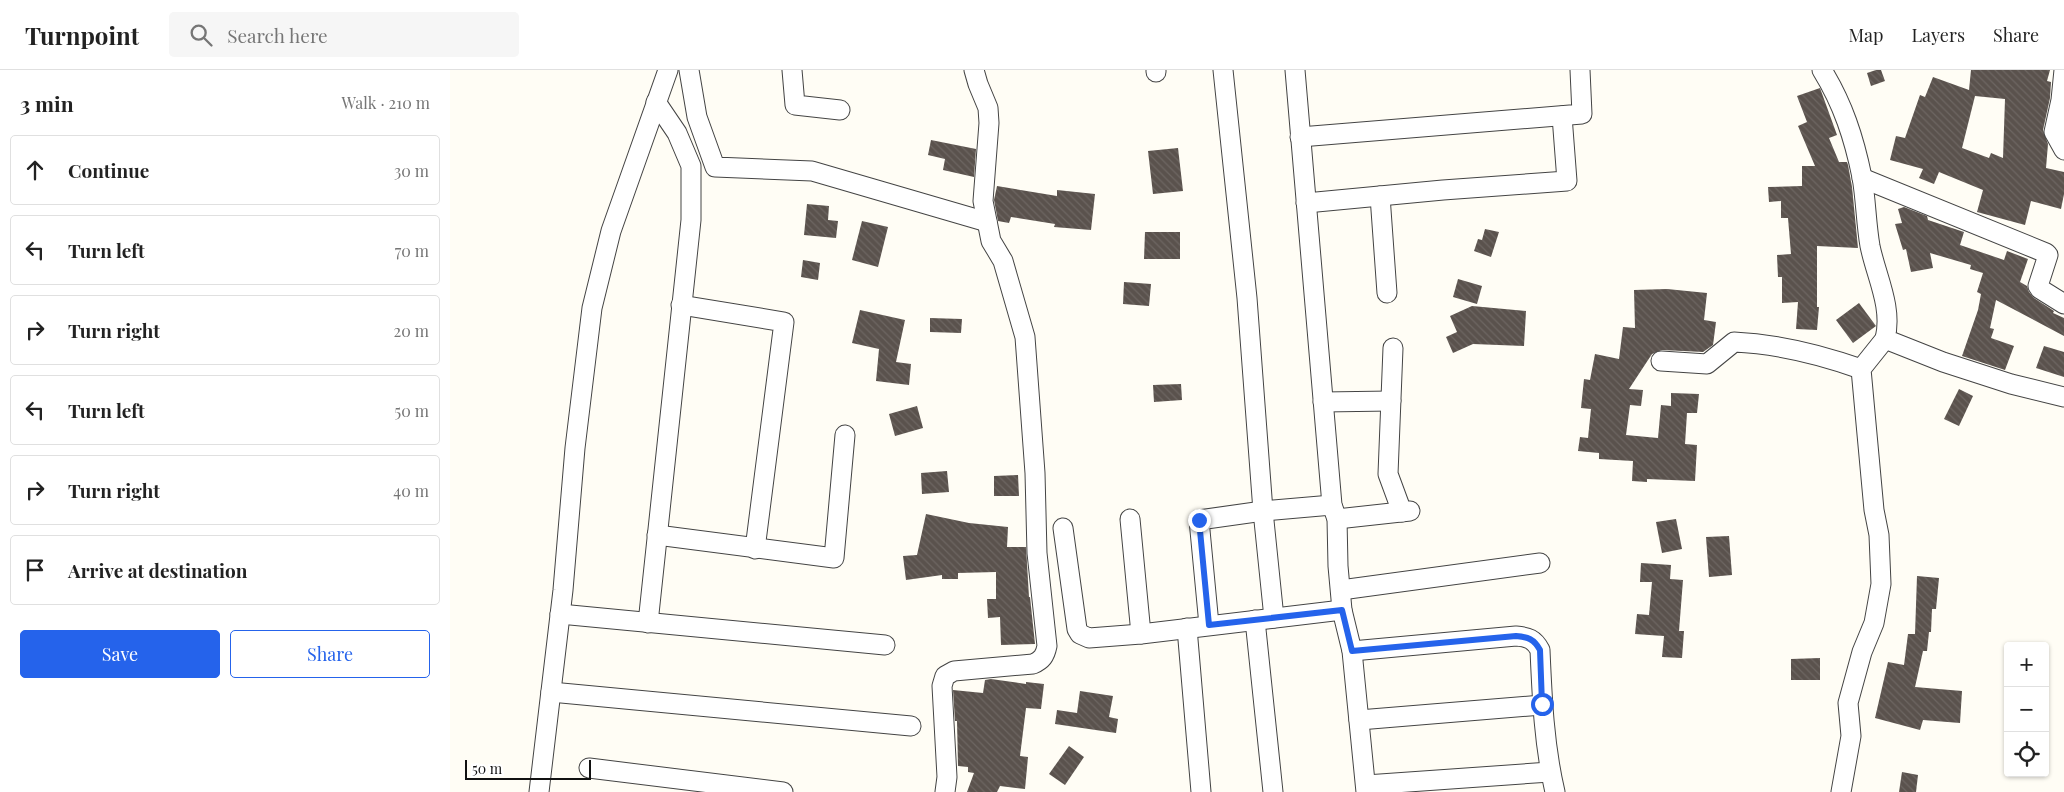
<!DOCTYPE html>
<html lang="en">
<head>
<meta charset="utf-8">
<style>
  :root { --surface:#fff; --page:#f6f6f6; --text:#222; --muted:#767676; --line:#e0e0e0; --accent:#2563eb }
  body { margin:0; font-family:"Playfair Display",serif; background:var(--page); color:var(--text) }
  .controls { position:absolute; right:15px; bottom:15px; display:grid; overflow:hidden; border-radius:5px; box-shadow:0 1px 4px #0004 }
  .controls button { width:45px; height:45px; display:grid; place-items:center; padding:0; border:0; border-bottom:1px solid var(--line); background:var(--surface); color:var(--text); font:25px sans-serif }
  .scale { position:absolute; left:15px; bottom:12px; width:126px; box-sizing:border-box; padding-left:5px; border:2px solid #111; border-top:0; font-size:14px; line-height:18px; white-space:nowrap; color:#111; -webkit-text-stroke:4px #fff; paint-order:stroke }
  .stop { position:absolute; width:15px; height:15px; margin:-11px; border:4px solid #2563eb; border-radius:50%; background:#fff }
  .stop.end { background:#2563eb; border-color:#fff; box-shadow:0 1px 5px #0008 }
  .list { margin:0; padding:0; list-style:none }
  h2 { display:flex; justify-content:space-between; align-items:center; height:65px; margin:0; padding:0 20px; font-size:21px }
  h2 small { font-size:16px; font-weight:400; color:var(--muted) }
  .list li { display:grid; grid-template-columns:32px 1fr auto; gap:15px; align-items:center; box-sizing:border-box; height:70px; margin:0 10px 10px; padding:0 10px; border:1px solid var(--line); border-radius:5px }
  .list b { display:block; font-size:19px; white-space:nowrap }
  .list em { font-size:16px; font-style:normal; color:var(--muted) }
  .actions { display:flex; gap:10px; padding:15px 20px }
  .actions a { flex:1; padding:11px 0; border:1px solid var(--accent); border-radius:5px; text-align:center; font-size:18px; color:var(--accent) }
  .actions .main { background:var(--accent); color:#fff }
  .icon { flex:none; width:28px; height:28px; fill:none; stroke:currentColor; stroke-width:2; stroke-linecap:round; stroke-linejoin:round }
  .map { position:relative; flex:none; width:1614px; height:722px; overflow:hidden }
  header { display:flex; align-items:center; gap:30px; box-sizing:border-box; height:70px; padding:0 25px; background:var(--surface); border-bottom:1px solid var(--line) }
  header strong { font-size:24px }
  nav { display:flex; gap:28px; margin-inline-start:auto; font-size:18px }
  .search { width:350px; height:45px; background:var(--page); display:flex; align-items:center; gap:12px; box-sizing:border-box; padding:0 18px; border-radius:5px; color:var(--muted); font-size:19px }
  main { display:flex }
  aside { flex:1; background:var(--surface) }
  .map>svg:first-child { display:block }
  .building { fill:url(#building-back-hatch); fill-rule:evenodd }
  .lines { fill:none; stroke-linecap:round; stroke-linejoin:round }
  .minor-casing { stroke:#444; stroke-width:21 }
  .minor { stroke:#fff; stroke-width:19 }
  .route { stroke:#2563eb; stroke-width:6 }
</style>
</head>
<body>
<header>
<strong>Turnpoint</strong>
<div class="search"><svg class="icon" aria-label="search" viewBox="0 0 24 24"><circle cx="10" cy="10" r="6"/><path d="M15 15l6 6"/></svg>Search here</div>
<nav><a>Map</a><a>Layers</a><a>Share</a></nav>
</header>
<main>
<aside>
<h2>3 min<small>Walk · 210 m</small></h2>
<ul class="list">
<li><svg class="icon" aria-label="ahead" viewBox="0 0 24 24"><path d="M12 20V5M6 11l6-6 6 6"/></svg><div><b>Continue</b></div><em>30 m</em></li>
<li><svg class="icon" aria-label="left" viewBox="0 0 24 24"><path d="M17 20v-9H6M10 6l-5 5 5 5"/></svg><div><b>Turn left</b></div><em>70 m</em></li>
<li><svg class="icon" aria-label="right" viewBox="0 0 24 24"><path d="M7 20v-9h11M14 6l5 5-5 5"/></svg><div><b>Turn right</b></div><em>20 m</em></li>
<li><svg class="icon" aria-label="left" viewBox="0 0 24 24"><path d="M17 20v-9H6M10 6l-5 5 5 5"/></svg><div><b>Turn left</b></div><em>50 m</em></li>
<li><svg class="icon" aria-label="right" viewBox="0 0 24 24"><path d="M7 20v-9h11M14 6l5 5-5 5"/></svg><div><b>Turn right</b></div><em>40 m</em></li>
<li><svg class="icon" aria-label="arrive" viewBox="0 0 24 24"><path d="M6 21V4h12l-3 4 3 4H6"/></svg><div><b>Arrive at destination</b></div></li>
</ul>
<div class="actions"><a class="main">Save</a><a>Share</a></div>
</aside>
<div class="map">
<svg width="1614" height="722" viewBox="0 0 1614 722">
  <defs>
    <pattern id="building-back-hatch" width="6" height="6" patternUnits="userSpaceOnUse" patternTransform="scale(1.25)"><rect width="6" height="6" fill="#5a524d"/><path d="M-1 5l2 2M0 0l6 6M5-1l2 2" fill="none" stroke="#6d6662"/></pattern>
  </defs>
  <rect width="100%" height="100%" fill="#fffdf5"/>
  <g class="building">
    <path d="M1426 0H1431L1435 11 1421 16 1417 3Z"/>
    <path d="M1521 0H1600L1597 11 1601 12 1600 28 1593 60 1598 74 1596 98 1614 102V124L1611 139 1581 131 1575 155 1527 142 1533 120 1489 102 1484 114 1469 108 1473 99 1440 90 1446 66 1455 68 1470 25 1475 27 1483 7 1519 20ZM1525 26 1555 29 1553 88 1541 83 1539 88 1512 78Z"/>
    <path d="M1370 18 1387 65 1379 68 1389 92H1397L1398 95 1402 117 1408 178 1367 176V237H1369L1367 260 1346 259 1348 232 1332 233V207H1328L1327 185 1341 184 1338 148H1331V131L1319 132 1318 117 1352 116V96H1365L1348 56 1357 52 1347 26Z"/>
    <path d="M481 70 526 79 524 107 493 100 495 89 478 85Z"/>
    <path d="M728 78 733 121 703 124 698 81Z"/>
    <path d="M547 116 607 126V120L645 124 641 160 604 157 605 154 561 147 559 153 548 151 544 130Z"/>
    <path d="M357 134 379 136 378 150 388 151 386 168 354 165Z"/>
    <path d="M1454 137 1477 146 1478 150 1514 162 1510 175 1554 190 1557 181 1578 189 1570 212 1577 216 1579 222 1584 228 1604 241 1603 243 1614 248V266L1546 230 1540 258 1544 259 1541 268 1564 276 1555 300 1512 286 1528 240 1531 224 1527 222 1533 203 1520 199 1521 195 1480 183 1483 198 1461 202 1456 179 1453 180 1445 154 1452 153 1448 139Z"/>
    <path d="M412 151 438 157 428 197 402 190Z"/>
    <path d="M1035 159 1049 162 1041 187 1024 181 1028 169 1032 170Z"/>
    <path d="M695 162H730V189H694Z"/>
    <path d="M353 190 370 193 368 210 351 207Z"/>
    <path d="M1008 209 1032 216 1027 234 1003 227Z"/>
    <path d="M674 212 701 214 699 236 673 234Z"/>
    <path d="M1217 219 1257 223 1254 250 1266 252 1263 275 1253 282 1212 280 1202 284 1179 319 1193 320 1191 336 1180 335 1176 365 1208 368 1211 335 1221 336V323L1249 324 1247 343H1237L1235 374 1247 375 1245 411 1197 409V412L1182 411 1183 391 1149 389V383L1128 381 1130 367 1138 368 1141 339 1131 338 1134 309 1140 310 1145 284 1169 289 1173 257 1185 258 1184 220Z"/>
    <path d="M1409 233 1426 256 1403 273 1386 250Z"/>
    <path d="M1022 236 1076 241 1074 276 1023 274 1003 283 996 267 1007 262 1000 246Z"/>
    <path d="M410 240 455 250 446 292 461 294 459 315 426 311 429 279 402 273Z"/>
    <path d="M480 248 512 249 511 263 480 262Z"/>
    <path d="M1594 276 1614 282V307L1586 298Z"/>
    <path d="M731 314 732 330 704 332 703 315Z"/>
    <path d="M1509 319 1523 326 1509 356 1494 349Z"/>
    <path d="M467 336 473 358 445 366 439 344Z"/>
    <path d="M497 401 499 422 472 424 471 403Z"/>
    <path d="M568 405 569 426H544V406Z"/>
    <path d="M476 444 519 453 558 457 557 477H576L579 527H580L585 574 551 575 550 547 538 548 537 529H546V502L508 503V509H492V505L456 510 453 486 467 485Z"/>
    <path d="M1226 449 1232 479 1212 483 1206 452Z"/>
    <path d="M1279 466 1282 505 1259 507 1256 467Z"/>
    <path d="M1191 493 1221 495 1220 509 1233 510 1229 561H1234L1232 588 1212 587 1214 566 1185 564 1187 544 1199 545 1202 512H1190Z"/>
    <path d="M1467 506 1489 508 1486 539H1482L1481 562H1479L1477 581H1473L1465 617 1512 621 1510 653 1473 650 1470 660 1425 648 1438 592 1454 595 1458 564H1465Z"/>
    <path d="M1370 588V610H1341V589Z"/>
    <path d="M541 609 576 614V612L594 614 591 639 576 638 570 686 578 687 575 719 550 716 547 722H517L524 703 518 702V697L508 696 507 651H505L503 620 533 623 535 610Z"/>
    <path d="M630 621 663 626 659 647 668 649 666 663 605 654 607 640 627 643Z"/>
    <path d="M619 676 634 687 615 715 599 704Z"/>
    <path d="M1452 702 1468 705 1466 722H1449Z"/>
  </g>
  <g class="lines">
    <g class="minor-casing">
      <g id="minor">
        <path d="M239 0 247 47 265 97 362 101 537 152"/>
        <path d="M342 0 345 35 390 40"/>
        <path d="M706 0V2"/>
        <path d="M773 0 797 228 813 441 824 548"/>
        <path d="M845 0 882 435 887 449 888 496 892 540 902 581 916 722"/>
        <path d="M1372 0C1393 34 1404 68 1412 107 1416 130 1416 153 1420 176 1426 206 1443 237 1435 269L1493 292 1561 314 1614 327"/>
        <path d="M1614 0 1611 30 1604 62 1614 80"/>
        <path d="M850 67 1132 44 1130 0"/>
        <path d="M1412 108 1596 183 1598 185 1588 216 1590 219 1614 234"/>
        <path d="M930 126 937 223"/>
        <path d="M856 133 993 120 1117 111 1112 46"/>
        <path d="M231 235 334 252 305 479"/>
        <path d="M943 278 938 404 952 442"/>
        <path d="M1211 291 1257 294 1284 272C1329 274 1369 284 1411 299"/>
        <path d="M873 332 941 331"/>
        <path d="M680 449 691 564"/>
        <path d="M887 449 960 441"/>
        <path d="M613 458 627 559 630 564 639 568 691 564 892 540"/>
        <path d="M207 465 384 488 395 365"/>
        <path d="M891 520 1090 493"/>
        <path d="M110 544 435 575"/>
        <path d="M805 550 823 722"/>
        <path d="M198 553 241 150V96L227 63 206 32"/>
        <path d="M759 555 749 450 813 441 882 435"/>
        <path d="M737 558 751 722"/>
        <path d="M902 581 1066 566C1078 567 1084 569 1090 580 1092 627 1094 675 1105 722"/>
        <path d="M101 622 461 656"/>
        <path d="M909 650 1092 635"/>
        <path d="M139 698 333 722"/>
        <path d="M916 715 1100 702"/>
        <path d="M89 722 113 520 125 378 142 238 161 161 218 0"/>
        <path d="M495 722 497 707 492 616 495 606 504 601 583 594C592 590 595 586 597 576L587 483 585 403 575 267 553 191 541 171 533 131 539 53 538 38 528 14 524 0"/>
        <path d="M1391 722 1401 666 1398 633 1412 582 1424 553 1431 514 1429 465 1424 440 1411 299 1435 269"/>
      </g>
    </g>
    <use href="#minor" class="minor"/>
  </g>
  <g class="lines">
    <path class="route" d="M749 450 759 555 892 540 902 581 1066 566C1078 567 1084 569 1090 580L1092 634"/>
  </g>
</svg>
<div class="controls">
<button>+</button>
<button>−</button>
<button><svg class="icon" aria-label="locate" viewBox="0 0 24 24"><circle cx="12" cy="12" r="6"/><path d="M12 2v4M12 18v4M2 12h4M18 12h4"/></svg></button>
</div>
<div class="scale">50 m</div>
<div class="stop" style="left:1092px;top:634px"></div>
<div class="stop end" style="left:749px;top:450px"></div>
</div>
</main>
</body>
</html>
